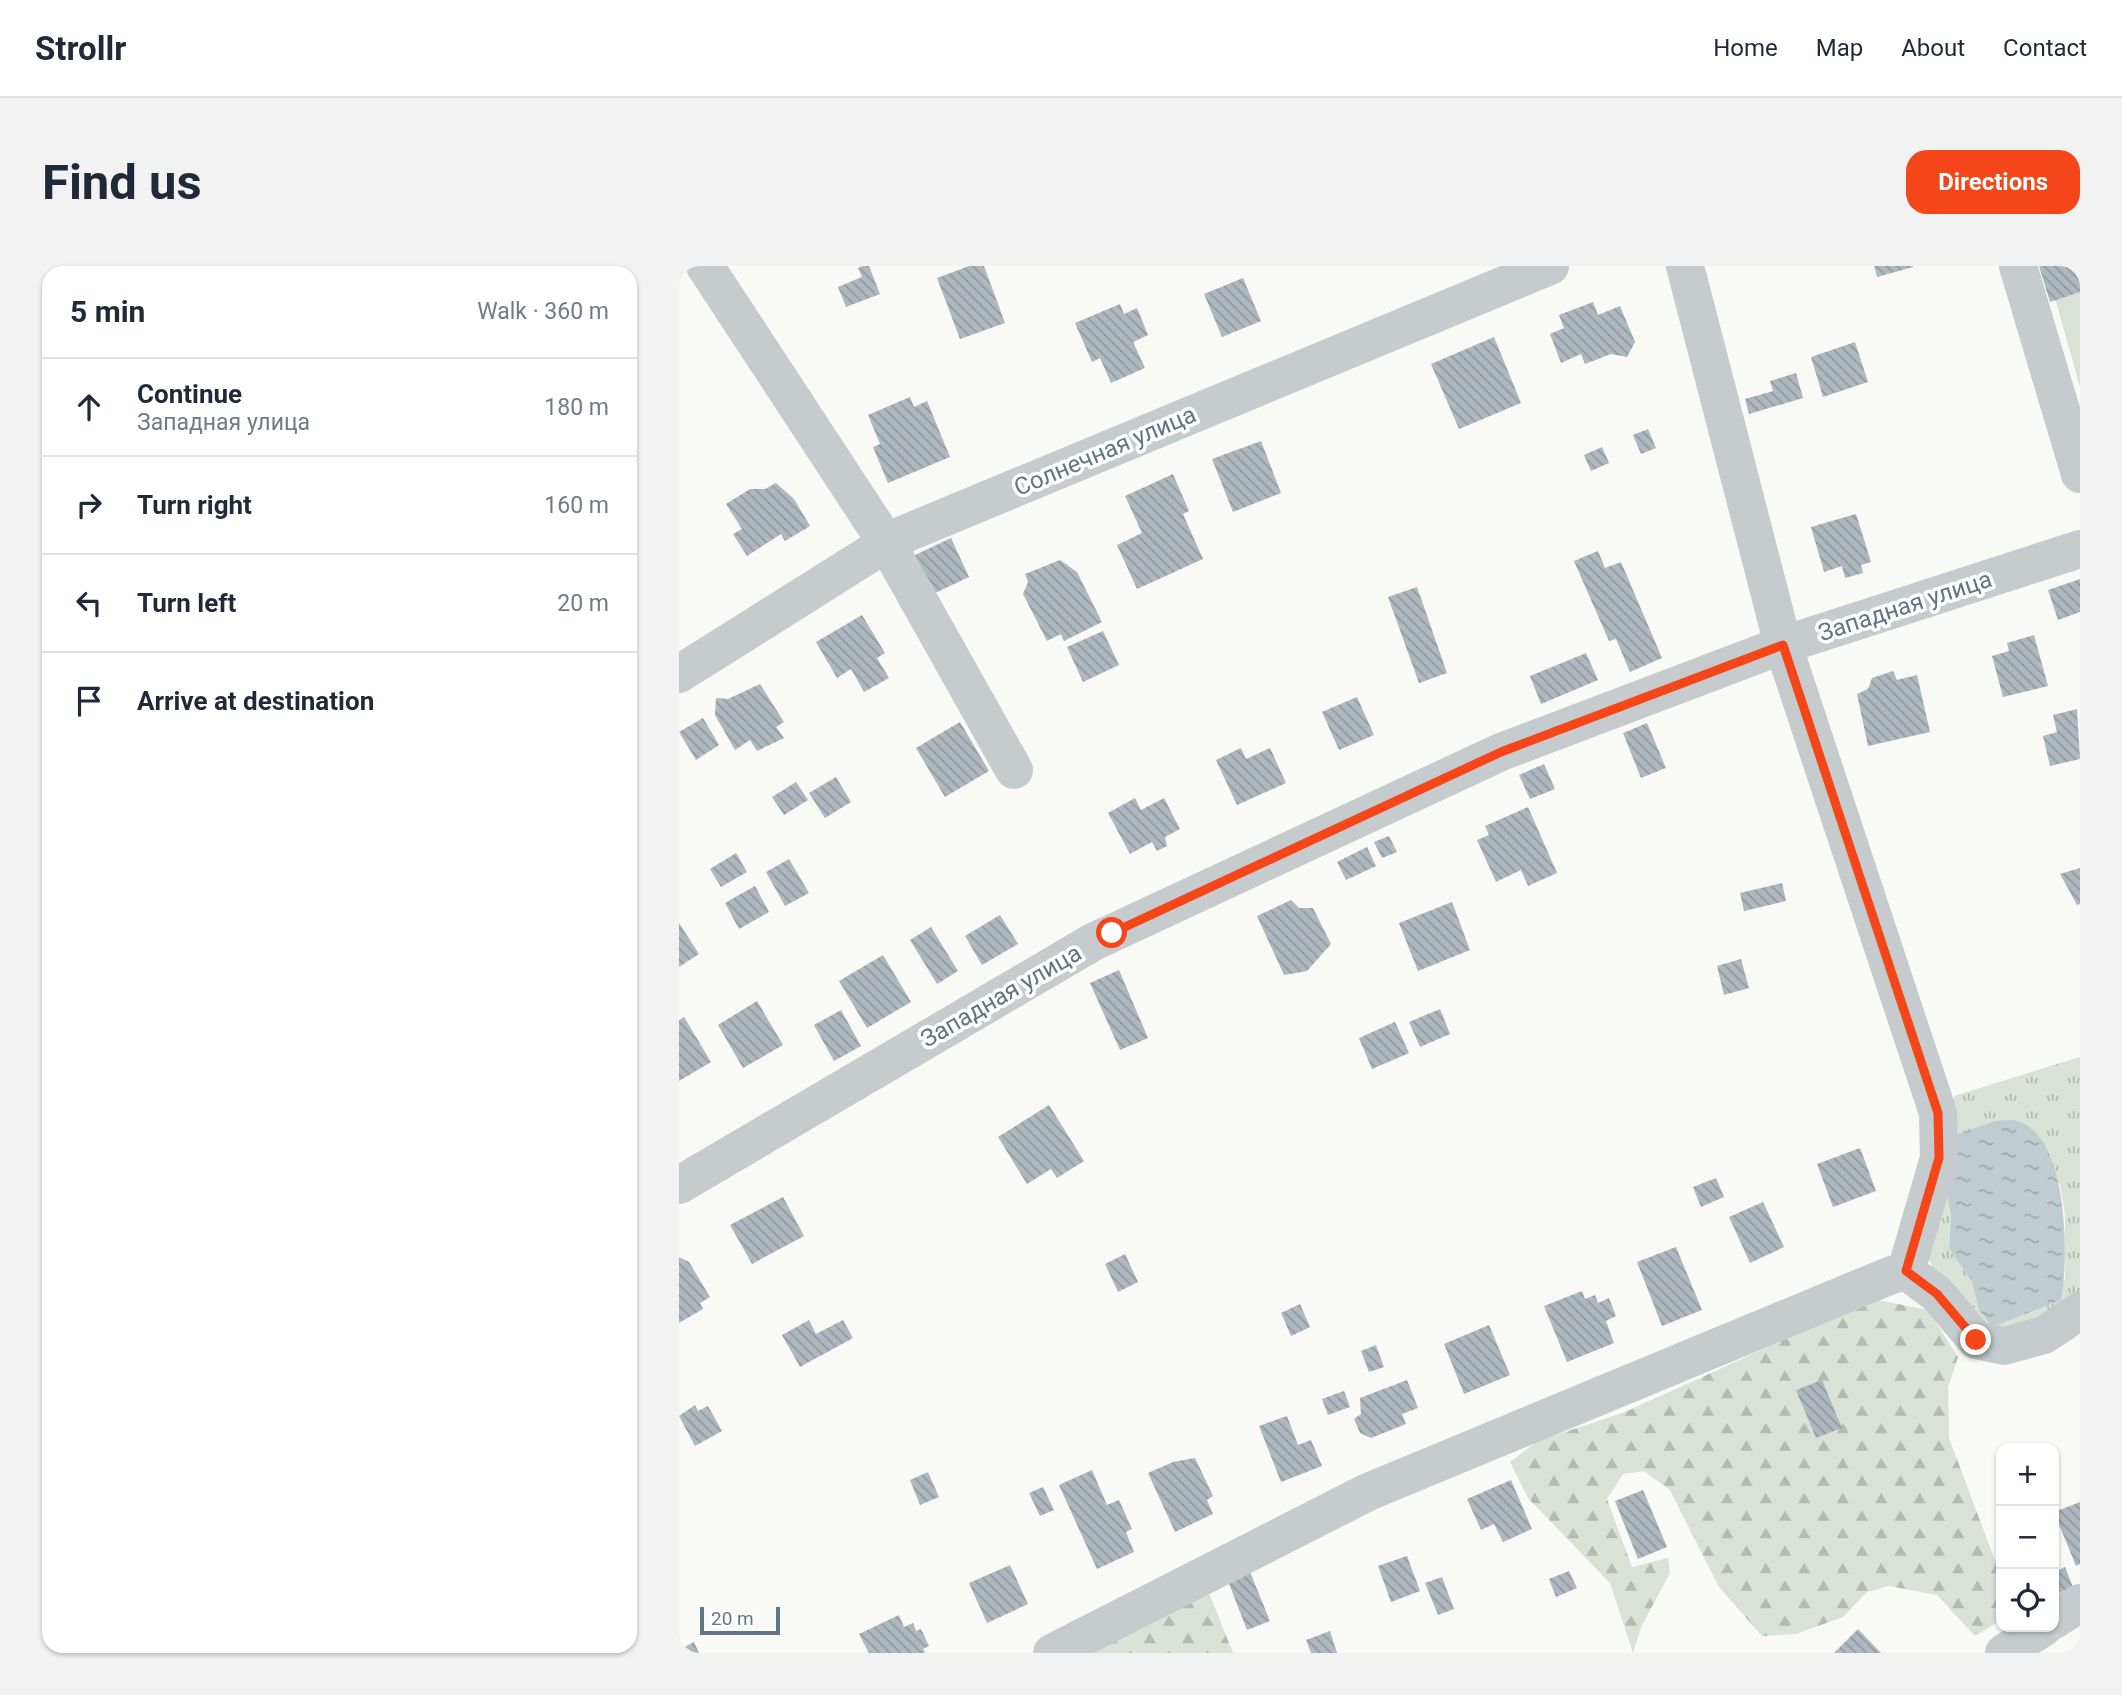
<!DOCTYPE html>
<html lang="en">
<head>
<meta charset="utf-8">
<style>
  :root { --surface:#fff; --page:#f2f2f3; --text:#1f2937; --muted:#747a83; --line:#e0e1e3; --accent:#f5461a }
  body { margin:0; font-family:Roboto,sans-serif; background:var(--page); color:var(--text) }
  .controls { position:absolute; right:21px; bottom:21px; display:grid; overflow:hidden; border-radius:14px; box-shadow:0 2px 5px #0004 }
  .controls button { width:63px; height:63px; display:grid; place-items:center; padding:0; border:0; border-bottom:2px solid var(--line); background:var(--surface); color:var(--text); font:35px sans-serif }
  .scale { position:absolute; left:21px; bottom:18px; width:80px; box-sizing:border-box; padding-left:7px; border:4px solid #617684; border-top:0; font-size:19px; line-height:24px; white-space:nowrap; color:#617684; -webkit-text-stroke:5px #fff; paint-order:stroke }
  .stop { position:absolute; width:21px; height:21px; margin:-16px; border:5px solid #f5461a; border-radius:50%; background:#fff }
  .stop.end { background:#f5461a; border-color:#fff; box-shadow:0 2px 7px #0008 }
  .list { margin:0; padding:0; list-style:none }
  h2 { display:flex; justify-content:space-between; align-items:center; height:91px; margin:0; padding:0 28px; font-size:30px }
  h2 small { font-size:23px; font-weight:400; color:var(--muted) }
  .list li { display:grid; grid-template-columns:46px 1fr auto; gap:21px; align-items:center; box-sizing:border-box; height:98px; padding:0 28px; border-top:2px solid var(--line) }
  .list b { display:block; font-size:26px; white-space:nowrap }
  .list p { margin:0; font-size:23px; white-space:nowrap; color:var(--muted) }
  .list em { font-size:23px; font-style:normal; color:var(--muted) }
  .icon { flex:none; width:38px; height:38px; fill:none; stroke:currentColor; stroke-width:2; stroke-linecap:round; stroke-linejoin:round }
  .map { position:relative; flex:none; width:1401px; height:1387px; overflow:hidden; border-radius:21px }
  header { display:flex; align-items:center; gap:42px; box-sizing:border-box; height:98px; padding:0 35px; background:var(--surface); border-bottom:2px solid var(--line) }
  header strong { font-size:33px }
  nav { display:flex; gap:38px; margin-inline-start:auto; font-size:24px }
  .intro { display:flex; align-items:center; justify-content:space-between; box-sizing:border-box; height:168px; padding:0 42px }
  h1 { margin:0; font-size:49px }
  .button { padding:18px 32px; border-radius:21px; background:var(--accent); color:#fff; font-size:24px; font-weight:700 }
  main { display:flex; gap:42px; padding:0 42px }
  aside { flex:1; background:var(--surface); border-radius:21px; box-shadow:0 2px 5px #0004 }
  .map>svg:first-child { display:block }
  .grass { fill:url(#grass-tufts) }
  .forest { fill:url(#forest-firs) }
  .garden { fill:#dae1d6 }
  .water { fill:url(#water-ripples) }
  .building { fill:url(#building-back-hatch) }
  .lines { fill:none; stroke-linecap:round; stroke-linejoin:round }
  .minor { stroke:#c6cbce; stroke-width:38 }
  .route { stroke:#f5461a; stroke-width:9 }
  .labels { text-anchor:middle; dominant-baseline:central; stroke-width:7; stroke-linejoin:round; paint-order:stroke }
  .street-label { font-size:24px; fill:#617684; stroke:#fff }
</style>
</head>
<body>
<header>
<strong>Strollr</strong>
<nav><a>Home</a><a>Map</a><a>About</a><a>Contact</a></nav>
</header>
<div class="intro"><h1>Find us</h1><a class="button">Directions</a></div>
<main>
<aside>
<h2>5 min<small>Walk · 360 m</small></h2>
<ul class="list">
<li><svg class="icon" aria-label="ahead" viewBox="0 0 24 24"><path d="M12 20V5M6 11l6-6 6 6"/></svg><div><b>Continue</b><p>Западная улица</p></div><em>180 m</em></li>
<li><svg class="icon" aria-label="right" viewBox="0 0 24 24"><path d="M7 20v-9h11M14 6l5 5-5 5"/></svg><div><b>Turn right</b></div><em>160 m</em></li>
<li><svg class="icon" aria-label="left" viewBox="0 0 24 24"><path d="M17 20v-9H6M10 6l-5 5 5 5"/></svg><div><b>Turn left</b></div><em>20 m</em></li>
<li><svg class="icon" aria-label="arrive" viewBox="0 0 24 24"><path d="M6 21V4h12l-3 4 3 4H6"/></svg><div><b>Arrive at destination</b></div></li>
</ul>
</aside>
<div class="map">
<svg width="1401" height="1387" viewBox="0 0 1401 1387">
  <defs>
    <pattern id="grass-tufts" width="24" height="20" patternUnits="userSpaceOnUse" patternTransform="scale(1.75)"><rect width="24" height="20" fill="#dae1d6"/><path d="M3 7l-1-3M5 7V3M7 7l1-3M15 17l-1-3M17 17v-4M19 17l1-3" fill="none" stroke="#b4bbb3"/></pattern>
    <pattern id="forest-firs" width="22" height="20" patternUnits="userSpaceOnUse" patternTransform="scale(1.75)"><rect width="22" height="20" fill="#dae1d6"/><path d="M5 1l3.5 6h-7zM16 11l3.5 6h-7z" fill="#b4bbb3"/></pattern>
    <pattern id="water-ripples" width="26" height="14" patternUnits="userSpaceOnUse" patternTransform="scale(1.75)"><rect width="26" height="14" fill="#bfccd0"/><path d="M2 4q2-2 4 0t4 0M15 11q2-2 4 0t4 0" fill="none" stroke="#9faaae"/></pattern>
    <pattern id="building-back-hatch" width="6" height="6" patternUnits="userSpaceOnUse" patternTransform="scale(1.75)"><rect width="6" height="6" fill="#afb8be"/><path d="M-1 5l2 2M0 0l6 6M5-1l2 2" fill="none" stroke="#929aa0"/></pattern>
  </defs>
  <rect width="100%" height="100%" fill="#f9f9f6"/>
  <path class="grass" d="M1401 791V1031L1362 1059 1305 1066C1285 1043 1243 1008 1249 974 1253 959 1262 942 1268 928L1272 950 1270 982 1293 1016 1300 1044 1386 1014V949L1381 918 1271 884 1275 830Z"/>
  <g class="forest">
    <path d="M1194 1033 1249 1044 1279 1091 1269 1121 1270 1172 1318 1300 1322 1354 1296 1370 1258 1329 1210 1320 1188 1326 1164 1351 1117 1368 1083 1370 1040 1321 991 1224 965 1205 944 1208 928 1233 953 1301 989 1292 991 1307 962 1361 954 1387 931 1317 849 1232 831 1196 859 1175 946 1146Z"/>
    <path d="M530 1327 554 1387H398Z"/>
  </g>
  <path class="garden" d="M1367 0H1401V121Z"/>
  <path class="water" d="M1316 855C1322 855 1332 853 1338 855 1390 869 1390 994 1382 1034L1313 1061 1300 1044 1293 1016 1270 982 1272 950 1268 928 1271 884 1279 868Z"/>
  <g class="building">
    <path d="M184 0H190L201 28 167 41 159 21 183 11 179 2Z"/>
    <path d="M290 0H305L326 57 281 73 258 12Z"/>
    <path d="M1195 0H1234V1L1198 11Z"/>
    <path d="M1360 0H1401V26L1371 36Z"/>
    <path d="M564 12 582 55 543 71 525 28Z"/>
    <path d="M914 36 919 49 941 40 956 76 948 91 932 88 906 98 902 88 882 97 871 68 885 62 880 49Z"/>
    <path d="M441 38 445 48 458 42 469 69 454 76 466 102 432 117 421 92 413 96 396 57Z"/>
    <path d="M815 71 842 137 780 163 752 98Z"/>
    <path d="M1176 76 1189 116 1144 131 1132 91Z"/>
    <path d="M1117 107 1124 132 1070 148 1066 133 1094 125 1091 115Z"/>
    <path d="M231 131 235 141 248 135 271 191 209 217 194 181 201 178 189 149Z"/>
    <path d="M969 163 977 182 962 188 954 169Z"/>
    <path d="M582 175 602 227 554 246 533 193Z"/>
    <path d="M923 181 930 197 912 205 905 189Z"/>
    <path d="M494 208 510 245 504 248 524 293 458 323 438 279 463 267 446 230Z"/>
    <path d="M97 217 115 233 131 260 106 275 102 268 68 290 54 268 63 263 47 238 71 223H86Z"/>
    <path d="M1177 248 1192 296 1182 299 1184 307 1166 312 1163 300 1145 306 1132 261Z"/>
    <path d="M272 272 290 311 254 328 236 289Z"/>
    <path d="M919 285 926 302 942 296 983 392 951 406 937 373 930 375 895 295Z"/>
    <path d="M381 294 398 306 423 356 385 375 382 368 368 375 344 328 349 316 346 308Z"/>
    <path d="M1401 313V346L1379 354 1369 324Z"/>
    <path d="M738 321 768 407 740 417 709 331Z"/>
    <path d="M183 349 206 387 198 392 210 412 185 426 172 403 158 412 137 376Z"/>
    <path d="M424 365 440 399 404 416 388 381Z"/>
    <path d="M1355 369 1369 420 1324 431 1313 390 1330 385 1328 377Z"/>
    <path d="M907 387 919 414 862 438 851 410Z"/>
    <path d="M1214 405 1218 414 1238 409 1251 466 1189 480 1178 428 1189 423 1193 412Z"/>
    <path d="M81 418 105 456 97 461 105 472 78 485 71 474 56 484 36 449 37 432 49 433Z"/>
    <path d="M678 431 695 469 660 484 643 446Z"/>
    <path d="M1398 443 1401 493 1371 500 1364 470 1378 466 1374 449Z"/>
    <path d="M24 452 40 479 17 494 0 466Z"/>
    <path d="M281 456 310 505 266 531 237 482Z"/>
    <path d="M968 457 987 502 962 512 944 467Z"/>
    <path d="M562 482 567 493 591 482 607 517 558 539 537 494Z"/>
    <path d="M865 498 876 523 851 533 840 509Z"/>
    <path d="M157 511 172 536 146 552 130 527Z"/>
    <path d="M117 516 129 534 105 549 93 531Z"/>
    <path d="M456 532 462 544 485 532 501 563 486 571 488 580 478 585 473 576 451 588 429 547Z"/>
    <path d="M849 541 878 607 849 620 842 604 817 616 798 574 810 569 806 560Z"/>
    <path d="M710 570 718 586 703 592 695 576Z"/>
    <path d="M688 581 697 600 667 614 658 596Z"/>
    <path d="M57 587 68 606 42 621 31 603Z"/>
    <path d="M110 593 130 627 106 640 87 606Z"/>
    <path d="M1401 602V638L1398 639 1381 608Z"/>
    <path d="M1103 617 1107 635 1065 645 1061 627Z"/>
    <path d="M76 620 90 646 60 663 46 637Z"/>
    <path d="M612 634 620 642H634L652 678 628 705 605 709 578 650Z"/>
    <path d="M773 636 791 684 739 705 720 657Z"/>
    <path d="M321 649 339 678 303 699 286 670Z"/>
    <path d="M0 657 20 688 0 701Z"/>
    <path d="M252 661 279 705 258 718 231 674Z"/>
    <path d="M204 689 232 736 188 762 160 715Z"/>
    <path d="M1062 693 1070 722 1045 729 1038 700Z"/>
    <path d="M440 704 469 772 441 784 411 717Z"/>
    <path d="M78 735 104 779 64 802 39 759Z"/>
    <path d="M761 743 771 768 741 781 730 756Z"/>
    <path d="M162 744 182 780 155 795 135 759Z"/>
    <path d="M5 751 32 796 0 815V754Z"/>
    <path d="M716 756 730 787 693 803 680 772Z"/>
    <path d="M370 839 405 895 378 912 372 903 348 918 319 871Z"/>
    <path d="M1181 882 1197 925 1154 941 1138 898Z"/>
    <path d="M1037 912 1045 931 1022 941 1014 921Z"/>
    <path d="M104 931 125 970 73 998 51 959Z"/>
    <path d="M1084 936 1105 981 1071 997 1050 951Z"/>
    <path d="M997 981 1023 1044 983 1060 958 996Z"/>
    <path d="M446 988 459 1016 439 1026 426 998Z"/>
    <path d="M0 991 10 996 31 1031 21 1037 24 1043 0 1057Z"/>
    <path d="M903 1025 906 1033 916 1029 919 1037 930 1032 937 1050 927 1055 935 1077 888 1096 865 1040Z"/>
    <path d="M621 1038 631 1061 612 1070 602 1047Z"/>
    <path d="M130 1054 137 1068 164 1054 174 1072 121 1101 103 1069Z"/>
    <path d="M810 1059 831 1109 785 1128 765 1078Z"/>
    <path d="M697 1079 705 1101 690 1106 682 1085Z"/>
    <path d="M728 1114 739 1142 723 1148 727 1158 692 1172 681 1167 675 1153 682 1148 681 1132Z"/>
    <path d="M1143 1114 1163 1162 1137 1172 1117 1124Z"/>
    <path d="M665 1125 671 1141 649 1149 643 1133Z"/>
    <path d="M16 1139 19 1145 29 1140 43 1165 16 1180 0 1150Z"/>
    <path d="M608 1150 619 1179 632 1174 643 1200 602 1216 580 1160Z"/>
    <path d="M516 1192 534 1230 528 1234 534 1248 496 1266 469 1207 494 1196Z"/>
    <path d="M413 1204 428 1239 440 1234 453 1263 447 1266 455 1286 418 1303 380 1219Z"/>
    <path d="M249 1206 260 1231 241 1239 231 1214Z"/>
    <path d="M832 1214 853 1263 824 1276 815 1258 802 1264 788 1233Z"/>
    <path d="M364 1221 375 1244 361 1250 350 1227Z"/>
    <path d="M964 1224 988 1281 959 1293 936 1235Z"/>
    <path d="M1401 1236V1298L1397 1300 1375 1246Z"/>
    <path d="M728 1290 741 1325 712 1336 699 1300Z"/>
    <path d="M331 1299 349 1338 308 1357 290 1317Z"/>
    <path d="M1386 1301 1394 1321 1375 1329V1306Z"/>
    <path d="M890 1305 898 1322 877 1331 870 1313Z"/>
    <path d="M571 1306 591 1355 568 1364 549 1315Z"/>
    <path d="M763 1311 775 1343 759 1349 746 1317Z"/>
    <path d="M220 1349 225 1361 234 1357 237 1365 242 1363 250 1380 244 1383 246 1387H190L180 1368Z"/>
    <path d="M1179 1363 1202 1387H1155Z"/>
    <path d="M651 1365 658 1387H632L627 1374Z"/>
    <path d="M15 1376 20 1387H0V1384Z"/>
  </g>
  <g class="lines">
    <g class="minor">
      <path d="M26 0 207 276 335 504"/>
      <path d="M1006 0 1104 379 1259 847 1260 892 1227 1005"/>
      <path d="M1339 0 1401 208"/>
      <path d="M0 408 216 272 871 0"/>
      <path d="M0 919 414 676 822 486 1104 379 1401 283"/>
      <path d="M1375 1354 1401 1337"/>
      <path d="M373 1387 689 1226 1210 1010 1227 1005 1258 1028 1297 1074 1325 1080 1365 1069 1401 1045"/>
      <path d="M1325 1387 1365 1361"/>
    </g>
  </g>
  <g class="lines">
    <path class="route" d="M433 667 822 486 1104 379 1259 847 1260 892 1227 1005 1258 1028 1297 1074"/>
  </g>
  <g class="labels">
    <g class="street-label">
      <text transform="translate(426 185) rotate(-23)">Солнечная улица</text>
      <text transform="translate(1226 340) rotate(-18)">Западная улица</text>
      <text transform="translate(322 730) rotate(-30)">Западная улица</text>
    </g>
  </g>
</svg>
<div class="controls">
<button>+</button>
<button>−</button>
<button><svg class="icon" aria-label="locate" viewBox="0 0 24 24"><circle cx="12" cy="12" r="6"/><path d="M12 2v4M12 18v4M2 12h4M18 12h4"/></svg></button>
</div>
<div class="scale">20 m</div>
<div class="stop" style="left:433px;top:667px"></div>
<div class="stop end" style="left:1297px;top:1074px"></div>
</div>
</main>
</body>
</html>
